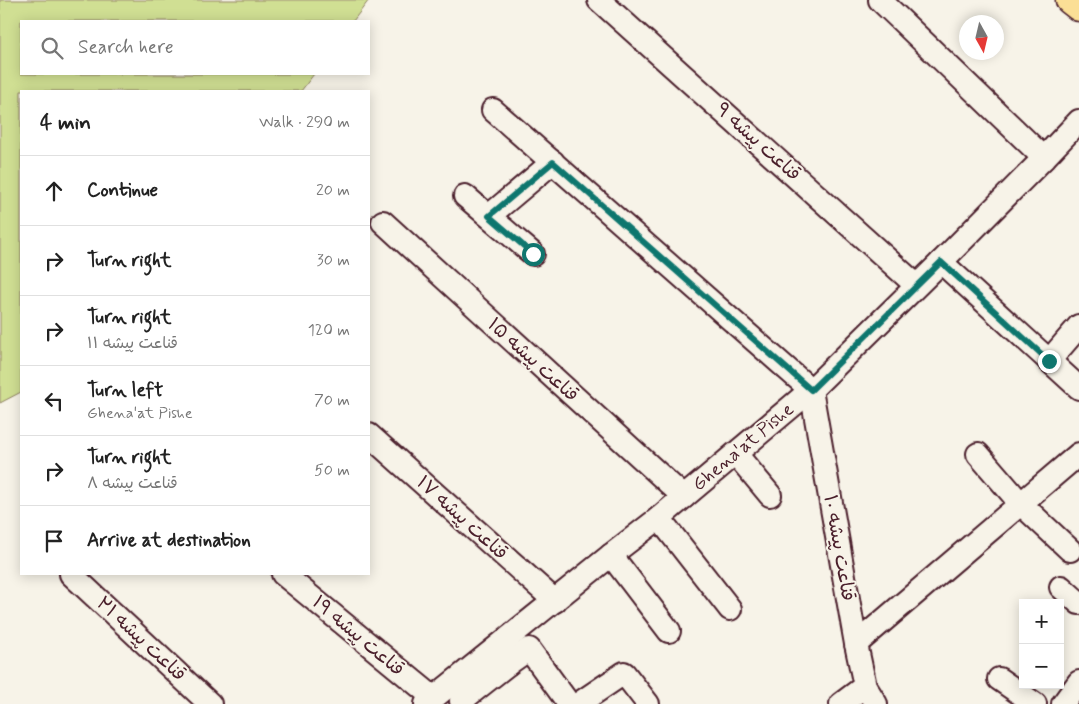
<!DOCTYPE html>
<html lang="en">
<head>
<meta charset="utf-8">
<style>
  :root { --surface:#fff; --page:#f2f2f2; --text:#222; --muted:#767676; --line:#e0e0e0 }
  body { margin:0; font-family:Mynerve,"Playpen Sans Arabic",sans-serif; background:var(--page); color:var(--text) }
  .controls { position:absolute; right:15px; bottom:15px; display:grid; overflow:hidden; border-radius:0px; box-shadow:0 2px 12px #0003 }
  .controls button { width:45px; height:45px; display:grid; place-items:center; padding:0; border:0; border-bottom:1px solid var(--line); background:var(--surface); color:var(--text); font:25px sans-serif }
  .compass { position:absolute; left:959px; top:15px; width:45px; height:45px; border-radius:50%; background:var(--surface); box-shadow:0 2px 12px #0003; rotate:172deg }
  .stop { position:absolute; width:15px; height:15px; margin:-11px; border:4px solid #0f766e; border-radius:50%; background:#fff }
  .stop.end { background:#0f766e; border-color:#fff; box-shadow:0 1px 5px #0008 }
  .list { margin:0; padding:0; list-style:none }
  h2 { display:flex; justify-content:space-between; align-items:center; height:65px; margin:0; padding:0 20px; font-size:21px }
  h2 small { font-size:16px; font-weight:400; color:var(--muted) }
  .list li { display:grid; grid-template-columns:32px 1fr auto; gap:15px; align-items:center; box-sizing:border-box; height:70px; padding:0 20px; border-top:1px solid var(--line) }
  .list b { display:block; font-size:19px; white-space:nowrap }
  .list p { margin:0; font-size:16px; white-space:nowrap; color:var(--muted) }
  .list em { font-size:16px; font-style:normal; color:var(--muted) }
  .icon { flex:none; width:28px; height:28px; fill:none; stroke:currentColor; stroke-width:2; stroke-linecap:round; stroke-linejoin:round }
  .map { position:relative; flex:none; width:1079px; height:704px; overflow:hidden }
  .search { position:absolute; background:var(--surface); box-shadow:0 2px 12px #0003; left:20px; top:20px; width:350px; height:55px; display:flex; align-items:center; gap:12px; box-sizing:border-box; padding:0 18px; border-radius:0px; color:var(--muted); font-size:19px }
  .panel { position:absolute; background:var(--surface); box-shadow:0 2px 12px #0003; left:20px; top:90px; width:350px; height:485px; border-radius:0px }
  .map>svg:first-child { display:block }
  .green { fill:#d0df93; stroke:#8d7f5f }
  .lines { fill:none; stroke-linecap:round; stroke-linejoin:round }
  .minor-casing { stroke:#4a1f2b; stroke-width:26 }
  .major-casing { stroke:#4a1f2b; stroke-width:31 }
  .minor { stroke:#f7f3e8; stroke-width:22 }
  .major { stroke:#fbdf96; stroke-width:28 }
  .route { stroke:#0f766e; stroke-width:6 }
  .labels { text-anchor:middle; dominant-baseline:central; stroke-width:4; stroke-linejoin:round; paint-order:stroke }
  .street-label { font-size:19px; fill:#4a1f2b; stroke:#f7f3e8 }
</style>
</head>
<body>
<div class="map">
<svg width="1079" height="704" viewBox="0 0 1079 704">
  <rect width="100%" height="100%" fill="#f7f3e8"/>
  <filter id="ink" filterUnits="userSpaceOnUse"><feTurbulence type="fractalNoise" baseFrequency=".02" numOctaves="2"/><feDisplacementMap in="SourceGraphic" scale="10" xChannelSelector="R" yChannelSelector="G"/><feConvolveMatrix kernelMatrix="1 2 1 2 8 2 1 2 1" color-interpolation-filters="sRGB"/></filter>
  <g filter="url(#ink)">
    <path class="green" d="M0 0H369L353 21H21V74H314L301 91H21V392L0 403Z"/>
    <g class="lines">
      <g class="minor-casing">
        <g id="minor">
          <path d="M599 0 916 285"/>
          <path d="M880 0 1044 158"/>
          <path d="M493 110 811 390 856 644 865 686 876 704"/>
          <path d="M465 196 533 254"/>
          <path d="M489 216 553 162"/>
          <path d="M383 222 684 497"/>
          <path d="M941 262 1079 388"/>
          <path d="M1049 361 1079 326"/>
          <path d="M369 435 555 601"/>
          <path d="M736 454 770 495"/>
          <path d="M978 454 1021 504 1070 550"/>
          <path d="M659 518 730 609"/>
          <path d="M611 555 669 631"/>
          <path d="M71 574 210 704"/>
          <path d="M283 574 434 698"/>
          <path d="M1061 587 1079 603"/>
          <path d="M856 644 1079 454"/>
          <path d="M508 664 529 649 569 704"/>
          <path d="M999 679 1035 704"/>
          <path d="M426 704 611 555 659 518 811 390 941 262 1044 158 1079 121"/>
          <path d="M464 704 461 701 508 664 498 654"/>
          <path d="M578 704 624 673 648 704"/>
          <path d="M841 704 865 686"/>
          <path d="M1063 704 1079 682"/>
        </g>
      </g>
      <g class="major-casing">
        <path id="major" d="M1070 0 1079 7"/>
      </g>
      <use href="#minor" class="minor"/>
      <use href="#major" class="major"/>
    </g>
  </g>
  <g class="lines" filter="url(#ink)">
    <path class="route" d="M533 254 489 216 553 162 811 390 941 262 1049 361"/>
  </g>
  <g class="labels">
    <g class="street-label">
      <text transform="translate(758 142) rotate(42)">قناعت پیشه ۹</text>
      <text transform="translate(533 360) rotate(42)">قناعت پیشه ۱۵</text>
      <text transform="translate(743 447) rotate(-40)">Ghena'at Pishe</text>
      <text transform="translate(462 518) rotate(42)">قناعت پیشه ۱۷</text>
      <text transform="translate(839 548) rotate(80)">قناعت پیشه ۱۰</text>
      <text transform="translate(358 636) rotate(40)">قناعت پیشه ۱۹</text>
      <text transform="translate(141 639) rotate(43)">قناعت پیشه ۲۱</text>
    </g>
  </g>
</svg>
<div class="controls">
<button>+</button>
<button>−</button>
</div>
<svg class="compass" viewBox="-18 -18 36 36"><path d="M0-13l5 13h-10z" fill="#e53935"/><path d="M0 13l5-13h-10z" fill="#767676"/></svg>
<div class="stop" style="left:533px;top:254px"></div>
<div class="stop end" style="left:1049px;top:361px"></div>
<div class="search"><svg class="icon" aria-label="search" viewBox="0 0 24 24"><circle cx="10" cy="10" r="6"/><path d="M15 15l6 6"/></svg>Search here</div>
<section class="panel">
<h2>4 min<small>Walk · 290 m</small></h2>
<ul class="list">
<li><svg class="icon" aria-label="ahead" viewBox="0 0 24 24"><path d="M12 20V5M6 11l6-6 6 6"/></svg><div><b>Continue</b></div><em>20 m</em></li>
<li><svg class="icon" aria-label="right" viewBox="0 0 24 24"><path d="M7 20v-9h11M14 6l5 5-5 5"/></svg><div><b>Turn right</b></div><em>30 m</em></li>
<li><svg class="icon" aria-label="right" viewBox="0 0 24 24"><path d="M7 20v-9h11M14 6l5 5-5 5"/></svg><div><b>Turn right</b><p>قناعت پیشه ۱۱</p></div><em>120 m</em></li>
<li><svg class="icon" aria-label="left" viewBox="0 0 24 24"><path d="M17 20v-9H6M10 6l-5 5 5 5"/></svg><div><b>Turn left</b><p>Ghena'at Pishe</p></div><em>70 m</em></li>
<li><svg class="icon" aria-label="right" viewBox="0 0 24 24"><path d="M7 20v-9h11M14 6l5 5-5 5"/></svg><div><b>Turn right</b><p>قناعت پیشه ۸</p></div><em>50 m</em></li>
<li><svg class="icon" aria-label="arrive" viewBox="0 0 24 24"><path d="M6 21V4h12l-3 4 3 4H6"/></svg><div><b>Arrive at destination</b></div></li>
</ul>
</section>
</div>
</body>
</html>
